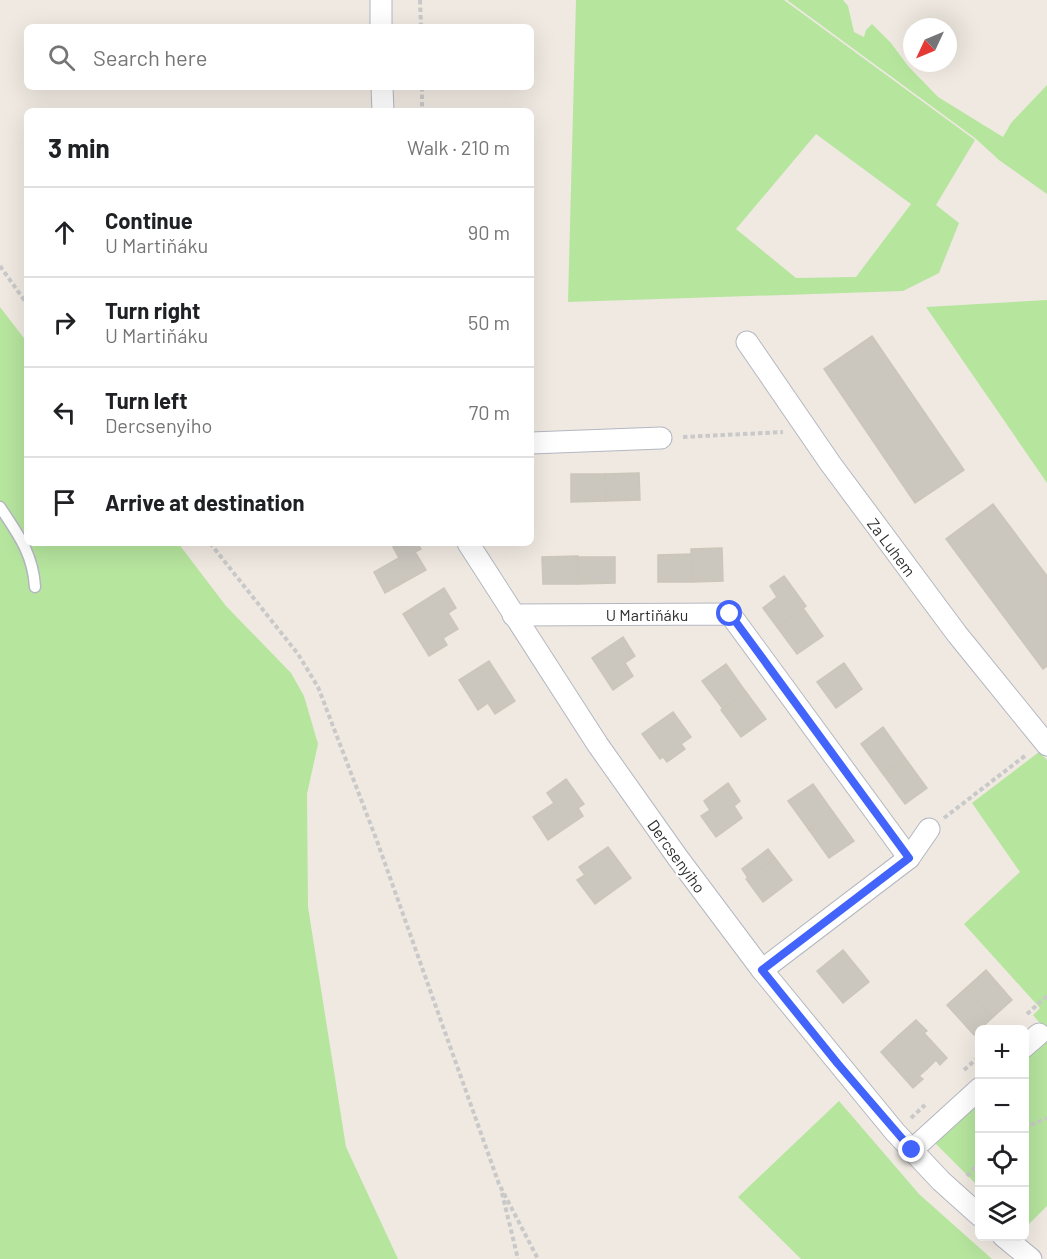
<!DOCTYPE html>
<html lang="en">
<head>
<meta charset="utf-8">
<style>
  :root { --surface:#fff; --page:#f6f6f6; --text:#202124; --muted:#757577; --line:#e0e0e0 }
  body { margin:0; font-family:Barlow,sans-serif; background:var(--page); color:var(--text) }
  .controls { position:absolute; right:18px; bottom:18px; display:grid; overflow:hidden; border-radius:9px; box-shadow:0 6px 24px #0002 }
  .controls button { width:54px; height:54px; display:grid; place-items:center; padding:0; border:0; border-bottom:2px solid var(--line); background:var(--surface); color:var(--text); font:30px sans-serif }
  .compass { position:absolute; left:903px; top:18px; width:54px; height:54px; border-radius:50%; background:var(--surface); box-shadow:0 6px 24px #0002; rotate:226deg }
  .stop { position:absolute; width:18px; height:18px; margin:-14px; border:4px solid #4264fb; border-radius:50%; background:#fff }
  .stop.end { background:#4264fb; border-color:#fff; box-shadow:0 2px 6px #0008 }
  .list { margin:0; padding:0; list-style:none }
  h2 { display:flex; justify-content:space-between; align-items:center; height:78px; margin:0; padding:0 24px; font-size:26px }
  h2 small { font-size:20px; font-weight:400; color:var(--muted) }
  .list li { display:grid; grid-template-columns:39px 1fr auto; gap:18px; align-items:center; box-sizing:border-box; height:90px; padding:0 24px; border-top:2px solid var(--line) }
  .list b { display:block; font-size:22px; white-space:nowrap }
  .list p { margin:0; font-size:20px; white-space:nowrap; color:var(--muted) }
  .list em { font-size:20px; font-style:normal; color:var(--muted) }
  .icon { flex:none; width:33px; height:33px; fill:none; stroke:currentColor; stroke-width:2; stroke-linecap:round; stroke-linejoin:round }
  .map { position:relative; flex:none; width:1047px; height:1259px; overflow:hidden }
  .search { position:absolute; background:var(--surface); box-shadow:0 6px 24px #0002; left:24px; top:24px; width:510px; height:66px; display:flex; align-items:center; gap:15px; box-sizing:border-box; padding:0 21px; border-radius:9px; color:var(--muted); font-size:22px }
  .panel { position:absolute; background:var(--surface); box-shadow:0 6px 24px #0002; left:24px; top:108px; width:510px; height:438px; border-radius:9px }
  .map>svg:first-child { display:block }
  .green { fill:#b6e59e; fill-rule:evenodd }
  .building { fill:#cbc7bf; stroke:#cbc5ba; stroke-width:1.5 }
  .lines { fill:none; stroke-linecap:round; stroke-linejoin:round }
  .service-casing { stroke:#b4b7c1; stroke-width:13 }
  .minor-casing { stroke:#b4b7c1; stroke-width:23 }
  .path { stroke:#c9c9c9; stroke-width:4; stroke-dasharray:4.5 3; stroke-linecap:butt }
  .service { stroke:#fff; stroke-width:10 }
  .minor { stroke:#fff; stroke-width:21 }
  .route { stroke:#4264fb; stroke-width:8 }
  .labels { text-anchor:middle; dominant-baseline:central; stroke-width:4.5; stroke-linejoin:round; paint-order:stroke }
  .street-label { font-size:16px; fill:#2e2e2e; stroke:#fff }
</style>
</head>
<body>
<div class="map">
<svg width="1047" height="1259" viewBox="0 0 1047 1259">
  <rect width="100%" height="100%" fill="#efe9e1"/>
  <g class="green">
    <path d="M576 0H784L975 140 936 205 959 223 939 273 903 291 568 302ZM816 134 911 204 856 277 796 278 736 229Z"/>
    <path d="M787 0H843L848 6 854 32 864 37 866 30 872 24 891 43 908 66 938 97 1003 137 1011 123 1047 85V194L999 160 975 138Z"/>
    <path d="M1047 300V483L926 307Z"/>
    <path d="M0 307 27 342V543H178L226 606 291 673 304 696 318 744 307 794 308 907 346 1147 398 1259H0Z"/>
    <path d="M1039 752 1047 760V1031L1033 1015 1040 1008 964 924 1020 872 972 803Z"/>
    <path d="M1047 1039V1206L1026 1227 1024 1060Z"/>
    <path d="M979 1100V1187L936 1144 937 1139Z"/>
    <path d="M839 1101 919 1194 992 1259H801L738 1197Z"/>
  </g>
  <g class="building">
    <path d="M872 336 964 470 915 503 824 369Z"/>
    <path d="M639 473 640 500 606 501 605 474Z"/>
    <path d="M571 474H605L606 501 571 502Z"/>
    <path d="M993 504 1047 576V666L1043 669 946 539Z"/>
    <path d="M399 543H417L421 549 415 552 426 570 385 593 374 572 399 558 393 547Z"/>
    <path d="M722 548 723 581 692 582 691 549Z"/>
    <path d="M692 554V582H658V555Z"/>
    <path d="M578 556V584H543L542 557Z"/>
    <path d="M578 557H615V583L578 584Z"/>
    <path d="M784 576 806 606 777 627 763 608 777 597 770 586Z"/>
    <path d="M444 588 456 608 448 613 458 629 443 638 447 645 429 656 403 614Z"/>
    <path d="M803 608 823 636 797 654 777 627Z"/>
    <path d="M623 637 635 656 625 663 633 676 613 690 592 658Z"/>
    <path d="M489 661 515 701 495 714 488 703 478 710 459 680Z"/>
    <path d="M844 663 862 689 836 708 817 682Z"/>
    <path d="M726 664 746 692 723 709 702 681Z"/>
    <path d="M746 692 766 719 741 737 721 710Z"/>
    <path d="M673 712 691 737 681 744 685 749 667 762 663 757 660 759 642 734Z"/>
    <path d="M883 727 905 758 883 774 861 744Z"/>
    <path d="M905 758 927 788 905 804 883 774Z"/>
    <path d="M566 779 584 804 578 808 583 816 548 840 533 817 554 803 547 793Z"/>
    <path d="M728 783 740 801 734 806 742 818 716 837 701 816 710 810 704 801Z"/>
    <path d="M813 784 833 812 809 830 788 801Z"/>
    <path d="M833 812 854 841 829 858 809 830Z"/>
    <path d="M608 847 631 878 595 904 577 880 585 875 579 867Z"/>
    <path d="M768 849 775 858 748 878 742 869Z"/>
    <path d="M775 858 792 880 763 902 746 879Z"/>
    <path d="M843 950 869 982 843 1003 817 971Z"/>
    <path d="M986 970 1012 1000 993 1017 966 988Z"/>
    <path d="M966 988 993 1017 974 1035 947 1005Z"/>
    <path d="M916 1020 927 1031 924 1033 947 1058 940 1065 936 1060 927 1069 898 1036Z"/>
    <path d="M898 1036 927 1069 919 1076 923 1079 913 1088 881 1052Z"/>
  </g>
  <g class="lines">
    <g class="service-casing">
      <path id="service" d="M0 507C18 534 33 554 35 587"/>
    </g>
    <g class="minor-casing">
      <g id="minor">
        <path d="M381 0V27"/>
        <path d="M382 87 383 111"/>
        <path d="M747 342 830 463 957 634 1047 745"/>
        <path d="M531 443 661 438"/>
        <path d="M468 543 598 745 678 858 762 970 895 1132 941 1181 980 1216"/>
        <path d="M513 615 730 614 909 858"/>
        <path d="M762 970 909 858 929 829"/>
        <path d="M1024 1047 1039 1034"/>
        <path d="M912 1150 980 1088"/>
        <path d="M1003 1236 1031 1259"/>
      </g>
    </g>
    <g class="path">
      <path d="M420 0 421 27"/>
      <path d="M422 87V111"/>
      <path d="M0 266 27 304"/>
      <path d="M683 437 783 432"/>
      <path d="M210 543 298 654 318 687 377 841 499 1184 538 1259"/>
      <path d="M944 818 1026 755"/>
      <path d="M1027 1014 1047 996"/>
      <path d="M964 1070 980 1056"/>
      <path d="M911 1118 925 1105"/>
      <path d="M1024 1128 1047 1118"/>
      <path d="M967 1176 980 1162"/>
      <path d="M502 1193 518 1259"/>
    </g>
    <use href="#service" class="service"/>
    <use href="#minor" class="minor"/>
  </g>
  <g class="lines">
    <path class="route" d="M730 614 909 858 762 970 838 1064 912 1150"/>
  </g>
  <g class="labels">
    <g class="street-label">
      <text transform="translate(892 547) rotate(53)">Za Luhem</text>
      <text x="647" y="614">U Martiňáku</text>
      <text transform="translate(677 856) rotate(54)">Dercsenyiho</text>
    </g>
  </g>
</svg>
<div class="controls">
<button>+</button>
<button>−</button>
<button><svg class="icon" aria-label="locate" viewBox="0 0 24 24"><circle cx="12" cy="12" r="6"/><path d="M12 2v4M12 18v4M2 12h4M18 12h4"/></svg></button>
<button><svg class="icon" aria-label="layers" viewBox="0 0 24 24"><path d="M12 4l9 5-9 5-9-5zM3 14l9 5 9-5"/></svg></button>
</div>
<svg class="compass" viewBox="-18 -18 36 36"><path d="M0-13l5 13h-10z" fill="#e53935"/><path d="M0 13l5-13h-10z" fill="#757577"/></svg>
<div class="stop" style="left:730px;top:614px"></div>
<div class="stop end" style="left:912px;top:1150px"></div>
<div class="search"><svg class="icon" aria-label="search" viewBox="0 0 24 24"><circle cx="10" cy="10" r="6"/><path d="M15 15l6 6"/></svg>Search here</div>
<section class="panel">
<h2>3 min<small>Walk · 210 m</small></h2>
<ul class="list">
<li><svg class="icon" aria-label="ahead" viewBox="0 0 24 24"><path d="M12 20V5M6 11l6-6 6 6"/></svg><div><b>Continue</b><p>U Martiňáku</p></div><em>90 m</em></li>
<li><svg class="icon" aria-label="right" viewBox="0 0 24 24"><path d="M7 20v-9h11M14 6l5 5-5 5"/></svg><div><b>Turn right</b><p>U Martiňáku</p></div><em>50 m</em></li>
<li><svg class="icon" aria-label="left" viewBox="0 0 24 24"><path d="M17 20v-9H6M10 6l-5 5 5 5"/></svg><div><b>Turn left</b><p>Dercsenyiho</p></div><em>70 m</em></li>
<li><svg class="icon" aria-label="arrive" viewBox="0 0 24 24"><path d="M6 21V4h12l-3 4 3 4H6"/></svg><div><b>Arrive at destination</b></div></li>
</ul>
</section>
</div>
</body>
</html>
